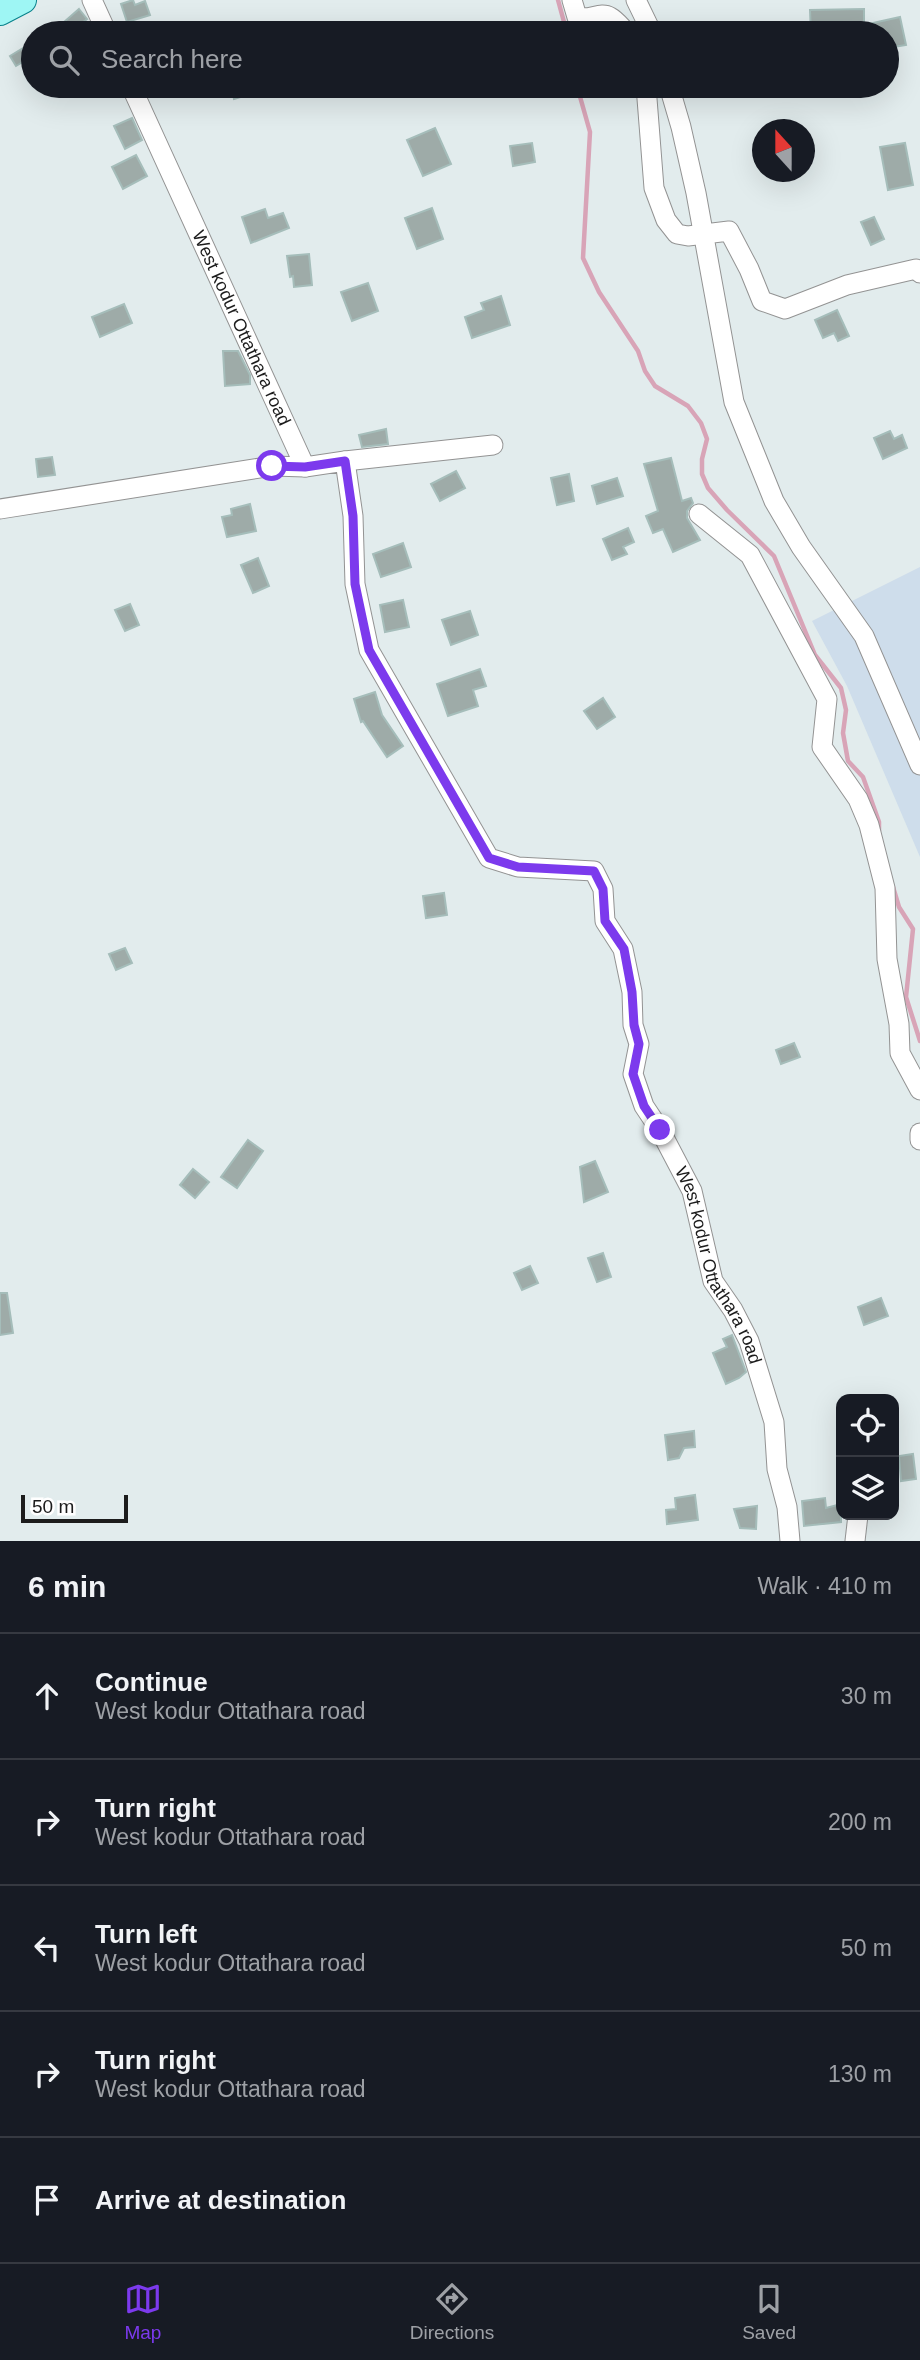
<!DOCTYPE html>
<html lang="en">
<head>
<meta charset="utf-8">
<style>
  :root { --surface:#171b24; --page:#20242c; --text:#f1f3f6; --muted:#9ea1a6; --line:#363941; --accent:#7c3aed }
  body { margin:0; font-family:Helvetica,sans-serif; background:var(--page); color:var(--text) }
  .controls { position:absolute; right:21px; bottom:21px; display:grid; overflow:hidden; border-radius:14px; box-shadow:0 7px 28px #0002 }
  .controls button { width:63px; height:63px; display:grid; place-items:center; padding:0; border:0; border-bottom:2px solid var(--line); background:var(--surface); color:var(--text); font:35px sans-serif }
  .compass { position:absolute; left:752px; top:119px; width:63px; height:63px; border-radius:50%; background:var(--surface); box-shadow:0 7px 28px #0002; rotate:339deg }
  .scale { position:absolute; left:21px; bottom:18px; width:107px; box-sizing:border-box; padding-left:7px; border:4px solid #1c1c1c; border-top:0; font-size:19px; line-height:24px; white-space:nowrap; color:#1c1c1c; -webkit-text-stroke:5px #fff; paint-order:stroke }
  .stop { position:absolute; width:21px; height:21px; margin:-16px; border:5px solid #7c3aed; border-radius:50%; background:#fff }
  .stop.end { background:#7c3aed; border-color:#fff; box-shadow:0 2px 7px #0008 }
  .list { margin:0; padding:0; list-style:none }
  h2 { display:flex; justify-content:space-between; align-items:center; height:91px; margin:0; padding:0 28px; font-size:30px }
  h2 small { font-size:23px; font-weight:400; color:var(--muted) }
  .list li { display:grid; grid-template-columns:46px 1fr auto; gap:21px; align-items:center; box-sizing:border-box; height:126px; padding:0 28px; border-top:2px solid var(--line) }
  .list b { display:block; font-size:26px; white-space:nowrap }
  .list p { margin:0; font-size:23px; white-space:nowrap; color:var(--muted) }
  .list em { font-size:23px; font-style:normal; color:var(--muted) }
  .icon { flex:none; width:38px; height:38px; fill:none; stroke:currentColor; stroke-width:2; stroke-linecap:round; stroke-linejoin:round }
  .map { position:relative; flex:none; width:920px; height:1541px; overflow:hidden }
  .search { position:absolute; background:var(--surface); box-shadow:0 7px 28px #0002; left:21px; right:21px; top:21px; height:77px; display:flex; align-items:center; gap:18px; box-sizing:border-box; padding:0 24px; border-radius:38px; color:var(--muted); font-size:26px }
  .sheet { height:721px; background:var(--surface) }
  nav { display:flex; justify-content:space-around; align-items:center; box-sizing:border-box; height:98px; border-top:2px solid var(--line); background:var(--surface); font-size:19px; color:var(--muted) }
  nav a { display:grid; justify-items:center; gap:4px }
  nav .on { color:var(--accent) }
  .map>svg:first-child { display:block }
  .farmland { fill:#ceddeb }
  .lines { fill:none; stroke-linecap:round; stroke-linejoin:round }
  .stream { stroke:#d8a4b7; stroke-width:4.5 }
  .building { fill:#9eaba8; stroke:#a5bdba; stroke-width:2 }
  .minor-casing { stroke:#939393; stroke-width:21 }
  .major-casing { stroke:#08818b; stroke-width:28 }
  .minor { stroke:#fff; stroke-width:19 }
  .major { stroke:#9ef6f4; stroke-width:26 }
  .route { stroke:#7c3aed; stroke-width:9 }
  .labels { text-anchor:middle; dominant-baseline:central; stroke-width:5; stroke-linejoin:round; paint-order:stroke }
  .street-label { font-size:18px; fill:#1c1c1c; stroke:#fff }
</style>
</head>
<body>
<div class="map">
<svg width="920" height="1541" viewBox="0 0 920 1541">
  <rect width="100%" height="100%" fill="#e2eced"/>
  <path class="farmland" d="M920 567V857L847 686 812 621Z"/>
  <g class="lines">
    <g class="stream">
      <path d="M558 0 567 33"/>
      <path d="M577 86 590 132 583 258 599 292 638 351 645 371 655 386 688 406 701 423 707 439 702 459V474L708 488 727 510 774 556 815 655 841 688 846 710 843 733 848 761 863 777 879 822V831"/>
      <path d="M893 887 899 907 913 929 906 997 920 1041"/>
    </g>
  </g>
  <g class="building">
    <path d="M133 0 135 5 145 1 150 15 127 22 121 4Z"/>
    <path d="M79 9 87 19 72 31 64 22Z"/>
    <path d="M864 9V25L900 17 906 45 887 48V33H811L810 10Z"/>
    <path d="M33 42V56L16 66 10 56Z"/>
    <path d="M231 86H268V89L234 99Z"/>
    <path d="M132 118 142 140 125 149 114 126Z"/>
    <path d="M435 128 451 164 423 176 407 140Z"/>
    <path d="M532 143 535 162 513 166 510 146Z"/>
    <path d="M905 143 913 185 888 190 880 147Z"/>
    <path d="M136 155 147 176 123 189 112 167Z"/>
    <path d="M432 208 443 239 417 249 405 218Z"/>
    <path d="M265 209 268 218 283 213 289 228 251 243 242 217Z"/>
    <path d="M874 217 884 239 871 245 861 222Z"/>
    <path d="M309 254 312 285 294 287 293 276 290 277 287 256Z"/>
    <path d="M368 283 378 311 352 321 341 292Z"/>
    <path d="M501 296 510 325 472 338 465 317 484 310 481 303Z"/>
    <path d="M124 304 132 323 100 337 92 317Z"/>
    <path d="M837 310 849 336 838 341 834 333 823 338 815 320Z"/>
    <path d="M223 351H238L250 375V384L225 386Z"/>
    <path d="M386 429 388 444 362 447 359 435Z"/>
    <path d="M890 431 894 439 902 435 907 448 883 459 874 438Z"/>
    <path d="M52 457 55 475 38 477 36 459Z"/>
    <path d="M671 458 682 501 691 498 693 503 687 511V518L700 540 673 552 663 529 653 533 646 516 658 511 644 464Z"/>
    <path d="M456 471 465 488 440 501 431 484Z"/>
    <path d="M569 474 574 501 557 505 551 478Z"/>
    <path d="M617 478 623 496 597 504 592 486Z"/>
    <path d="M250 504 256 531 227 537 222 517 232 515 231 509Z"/>
    <path d="M628 528 634 542 623 547 627 554 612 560 603 539Z"/>
    <path d="M403 543 411 567 381 577 373 554Z"/>
    <path d="M258 558 269 586 253 593 241 565Z"/>
    <path d="M403 600 409 627 385 632 380 605Z"/>
    <path d="M130 604 139 625 125 631 115 610Z"/>
    <path d="M470 611 478 635 451 645 442 620Z"/>
    <path d="M480 669 486 686 473 690 478 706 448 716 437 684Z"/>
    <path d="M375 692 382 715 403 746 387 757 363 721 361 722 354 699Z"/>
    <path d="M603 698 615 717 597 729 584 711Z"/>
    <path d="M444 893 447 915 426 918 423 896Z"/>
    <path d="M125 948 132 963 116 970 109 954Z"/>
    <path d="M794 1043 800 1057 781 1064 776 1050Z"/>
    <path d="M248 1140 263 1151 237 1188 221 1177Z"/>
    <path d="M595 1161 608 1192 584 1202 580 1167Z"/>
    <path d="M193 1169 209 1182 195 1198 180 1185Z"/>
    <path d="M603 1253 611 1277 597 1282 588 1258Z"/>
    <path d="M530 1266 538 1283 522 1290 514 1273Z"/>
    <path d="M0 1293H7L13 1333 0 1335Z"/>
    <path d="M881 1298 888 1316 864 1325 858 1307Z"/>
    <path d="M732 1335 746 1372 739 1378 726 1384 713 1353 727 1347 723 1339Z"/>
    <path d="M694 1431 695 1447 684 1448 679 1458 668 1460 665 1435Z"/>
    <path d="M913 1454 916 1479 901 1481 899 1456Z"/>
    <path d="M695 1495 698 1520 667 1524 666 1510 676 1509 675 1498Z"/>
    <path d="M825 1498 826 1508 841 1504V1522L804 1526 802 1501Z"/>
    <path d="M757 1506 756 1529 740 1528 734 1509Z"/>
  </g>
  <g class="lines">
    <g class="minor-casing">
      <g id="minor">
        <path d="M92 0 107 33"/>
        <path d="M572 0 577 17C590 21 600 11 610 17 616 20 622 28 627 33"/>
        <path d="M636 0 652 33"/>
        <path id="s1" d="M131 86 305 467"/>
        <path d="M646 86 654 188 666 220 677 234 688 236 729 231 749 269 762 301 785 309 847 285 916 269 920 273"/>
        <path d="M669 86 681 127 696 193 734 402 774 501 801 547 864 636 920 765"/>
        <path d="M345 461 493 445"/>
        <path id="s2" d="M0 509 273 466 305 467 345 461 353 516 355 584 369 650 489 858 518 867 594 871 603 889 605 921 623 949 632 992 633 1025 639 1044 633 1074 644 1106 660 1130 692 1191 713 1281 733 1310 749 1341 774 1422 777 1469 787 1507 790 1541"/>
        <path d="M699 514 750 555 827 699 822 747 858 799 869 825 885 888 887 959 899 1024 900 1053 920 1090"/>
        <path d="M920 1133V1140"/>
        <path d="M855 1541 858 1515"/>
      </g>
    </g>
    <g class="major-casing">
      <path id="major" d="M0 12 23 0"/>
    </g>
    <use href="#minor" class="minor"/>
    <use href="#major" class="major"/>
  </g>
  <g class="lines">
    <path class="route" d="M272 466 305 467 345 461 353 516 355 584 369 650 489 858 518 867 594 871 603 889 605 921 624 949 632 992 634 1025 639 1044 633 1074 644 1106 660 1130"/>
  </g>
  <g class="labels">
    <g class="street-label">
      <text stroke="none"><textPath href="#s1" startOffset="266">West kodur Ottathara road</textPath></text>
      <text stroke="none"><textPath href="#s2" startOffset="1311">West kodur Ottathara road</textPath></text>
    </g>
  </g>
</svg>
<div class="controls">
<button><svg class="icon" aria-label="locate" viewBox="0 0 24 24"><circle cx="12" cy="12" r="6"/><path d="M12 2v4M12 18v4M2 12h4M18 12h4"/></svg></button>
<button><svg class="icon" aria-label="layers" viewBox="0 0 24 24"><path d="M12 4l9 5-9 5-9-5zM3 14l9 5 9-5"/></svg></button>
</div>
<svg class="compass" viewBox="-18 -18 36 36"><path d="M0-13l5 13h-10z" fill="#e53935"/><path d="M0 13l5-13h-10z" fill="#9ea1a6"/></svg>
<div class="scale">50 m</div>
<div class="stop" style="left:272px;top:466px"></div>
<div class="stop end" style="left:660px;top:1130px"></div>
<div class="search"><svg class="icon" aria-label="search" viewBox="0 0 24 24"><circle cx="10" cy="10" r="6"/><path d="M15 15l6 6"/></svg>Search here</div>
</div>
<section class="sheet">
<h2>6 min<small>Walk · 410 m</small></h2>
<ul class="list">
<li><svg class="icon" aria-label="ahead" viewBox="0 0 24 24"><path d="M12 20V5M6 11l6-6 6 6"/></svg><div><b>Continue</b><p>West kodur Ottathara road</p></div><em>30 m</em></li>
<li><svg class="icon" aria-label="right" viewBox="0 0 24 24"><path d="M7 20v-9h11M14 6l5 5-5 5"/></svg><div><b>Turn right</b><p>West kodur Ottathara road</p></div><em>200 m</em></li>
<li><svg class="icon" aria-label="left" viewBox="0 0 24 24"><path d="M17 20v-9H6M10 6l-5 5 5 5"/></svg><div><b>Turn left</b><p>West kodur Ottathara road</p></div><em>50 m</em></li>
<li><svg class="icon" aria-label="right" viewBox="0 0 24 24"><path d="M7 20v-9h11M14 6l5 5-5 5"/></svg><div><b>Turn right</b><p>West kodur Ottathara road</p></div><em>130 m</em></li>
<li><svg class="icon" aria-label="arrive" viewBox="0 0 24 24"><path d="M6 21V4h12l-3 4 3 4H6"/></svg><div><b>Arrive at destination</b></div></li>
</ul>
</section>
<nav>
<a class="on"><svg class="icon" aria-label="map" viewBox="0 0 24 24"><path d="M3 6l6-2 6 2 6-2v14l-6 2-6-2-6 2zM9 4v14M15 6v14"/></svg>Map</a>
<a><svg class="icon" aria-label="directions" viewBox="0 0 24 24"><path d="M12 3l9 9-9 9-9-9zM9 14v-3h6M13 9l2 2-2 2"/></svg>Directions</a>
<a><svg class="icon" aria-label="saved" viewBox="0 0 24 24"><path d="M7 4h10v16l-5-4-5 4z"/></svg>Saved</a>
</nav>
</body>
</html>
